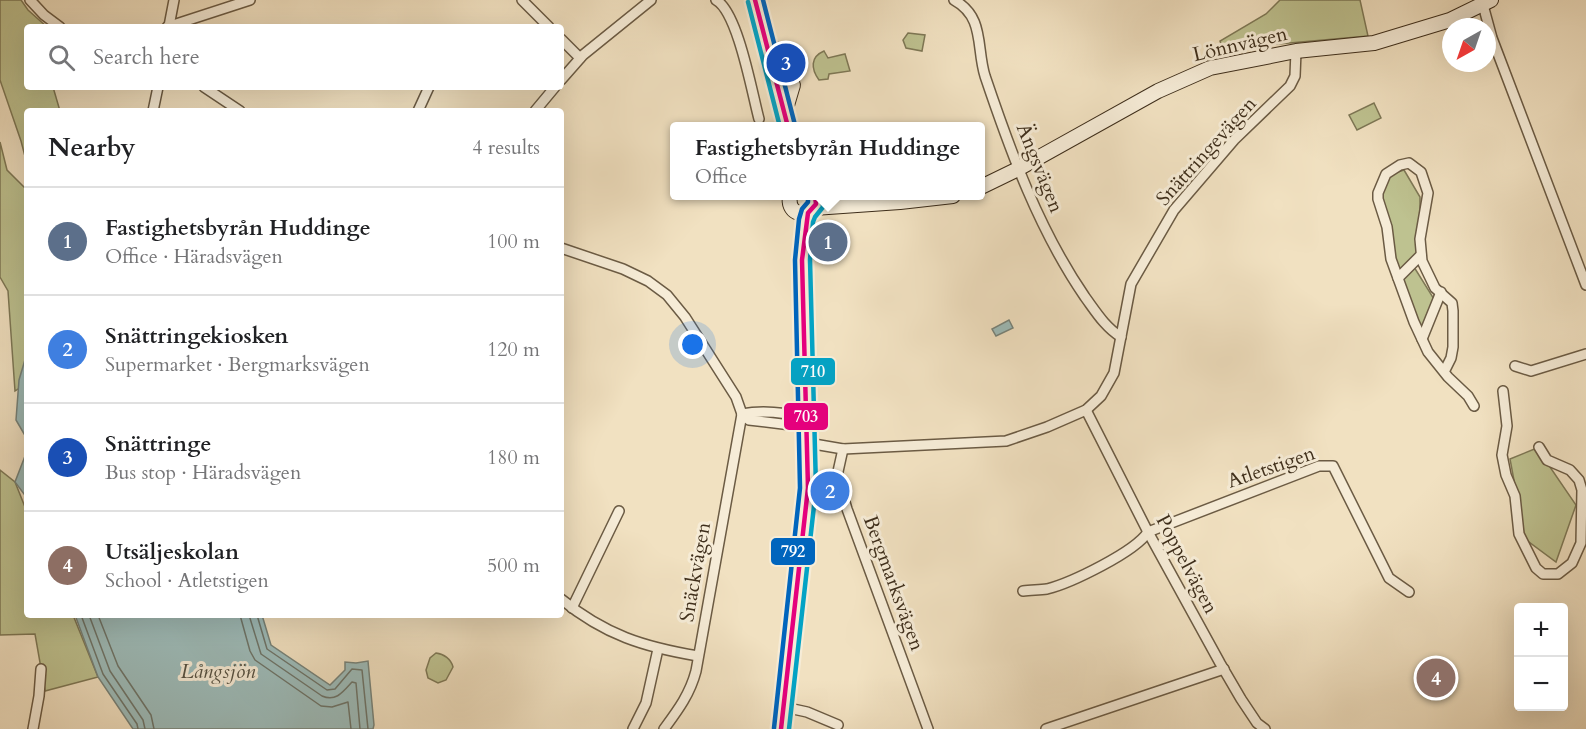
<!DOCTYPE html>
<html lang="en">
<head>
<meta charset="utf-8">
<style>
  :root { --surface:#fff; --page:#f6f6f6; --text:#202124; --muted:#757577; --line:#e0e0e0; --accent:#2563eb }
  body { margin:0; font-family:Cardo,serif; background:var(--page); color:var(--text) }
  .controls { position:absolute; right:18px; bottom:18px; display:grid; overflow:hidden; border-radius:6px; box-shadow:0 6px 24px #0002 }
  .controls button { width:54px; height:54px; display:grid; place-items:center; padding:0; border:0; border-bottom:2px solid var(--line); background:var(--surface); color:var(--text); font:30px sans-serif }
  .compass { position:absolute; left:1442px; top:18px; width:54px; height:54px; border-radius:50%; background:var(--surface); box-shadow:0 6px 24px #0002; rotate:220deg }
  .you { position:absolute; left:693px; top:345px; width:21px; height:21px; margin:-15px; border:4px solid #fff; border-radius:50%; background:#1a73e8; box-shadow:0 0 0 9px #1a73e833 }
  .badge { display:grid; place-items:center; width:39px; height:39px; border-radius:50%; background:var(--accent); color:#fff; font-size:20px; font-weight:700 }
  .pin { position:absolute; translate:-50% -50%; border:3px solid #fff; box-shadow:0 2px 6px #0006 }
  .popup { position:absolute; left:670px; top:122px; width:315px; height:78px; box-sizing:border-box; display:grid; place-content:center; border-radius:6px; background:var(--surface); filter:drop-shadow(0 2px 4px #0005); font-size:20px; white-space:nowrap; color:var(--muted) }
  .popup b { font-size:22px; color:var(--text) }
  .popup::after { content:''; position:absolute; left:50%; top:100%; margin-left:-12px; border:12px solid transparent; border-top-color:var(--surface) }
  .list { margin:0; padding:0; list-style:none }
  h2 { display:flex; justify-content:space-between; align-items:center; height:78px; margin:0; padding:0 24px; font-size:26px }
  h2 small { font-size:20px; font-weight:400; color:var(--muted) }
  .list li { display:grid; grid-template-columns:39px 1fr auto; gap:18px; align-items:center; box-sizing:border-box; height:108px; padding:0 24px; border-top:2px solid var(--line) }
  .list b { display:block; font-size:22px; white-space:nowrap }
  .list p { margin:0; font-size:20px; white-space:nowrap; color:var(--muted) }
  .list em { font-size:20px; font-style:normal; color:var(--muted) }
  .icon { flex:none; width:33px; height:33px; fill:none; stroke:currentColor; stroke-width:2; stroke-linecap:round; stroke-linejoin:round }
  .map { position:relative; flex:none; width:1586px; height:729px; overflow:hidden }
  .search { position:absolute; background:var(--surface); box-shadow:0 6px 24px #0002; left:24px; top:24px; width:540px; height:66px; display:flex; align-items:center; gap:15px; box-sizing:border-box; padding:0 21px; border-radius:6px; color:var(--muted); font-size:22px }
  .panel { position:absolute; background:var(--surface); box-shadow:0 6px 24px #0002; left:24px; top:108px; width:540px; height:510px; border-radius:6px }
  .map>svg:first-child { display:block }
  .green { fill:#bec290; stroke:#7e7856; stroke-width:1.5 }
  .water { fill:#9dbcba; stroke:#77837a; stroke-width:1.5 }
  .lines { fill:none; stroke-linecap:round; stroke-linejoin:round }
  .shore { stroke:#6e756a; stroke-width:1.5 }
  .street-casing { stroke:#6b5b44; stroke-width:12 }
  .secondary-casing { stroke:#3e2e1b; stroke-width:16 }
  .street { stroke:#f6ecd7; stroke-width:9 }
  .secondary { stroke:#f6ecd7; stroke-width:14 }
  .bus-1-casing { stroke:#f6ecd7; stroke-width:9 }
  .bus-2-casing { stroke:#f6ecd7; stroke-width:9 }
  .bus-3-casing { stroke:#f6ecd7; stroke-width:9 }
  .bus-1 { stroke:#e5007d; stroke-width:4.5 }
  .bus-2 { stroke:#03a3c5; stroke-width:4.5 }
  .bus-3 { stroke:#0065bd; stroke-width:4.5 }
  .labels { text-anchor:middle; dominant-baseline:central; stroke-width:6; stroke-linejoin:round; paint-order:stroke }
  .street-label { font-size:20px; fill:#3e2e1b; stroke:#f6ecd7 }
  .water-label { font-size:21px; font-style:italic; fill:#565243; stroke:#f6ecd7 }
  .line-badge { stroke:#f6ecd7; stroke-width:2 }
  .badge-label { font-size:16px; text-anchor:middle; font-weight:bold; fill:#fff }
</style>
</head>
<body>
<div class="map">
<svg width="1586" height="729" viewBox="0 0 1586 729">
  <rect width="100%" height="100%" fill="#f1e1c1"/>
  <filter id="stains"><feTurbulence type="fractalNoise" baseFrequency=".00333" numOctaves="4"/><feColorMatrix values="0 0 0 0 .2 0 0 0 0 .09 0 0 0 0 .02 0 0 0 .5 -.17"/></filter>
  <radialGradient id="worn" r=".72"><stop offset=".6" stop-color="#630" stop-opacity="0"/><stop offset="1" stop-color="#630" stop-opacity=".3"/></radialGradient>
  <g class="green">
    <path d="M0 0H21L28 10 47 27H27V87H53L60 111H27V164L21 141 0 80Z"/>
    <path d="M1280 0H1360L1368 36 1223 49 1220 41 1266 14Z"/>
    <path d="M908 33 925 35 922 51 906 48 903 40Z"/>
    <path d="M824 51 828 58 845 54 850 71 829 74 828 79 819 80C811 69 810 57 824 51Z"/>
    <path d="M1374 103 1381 118 1357 130 1349 115Z"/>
    <path d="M0 142 7 170 27 190V383L15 391 8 291 0 277Z"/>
    <path d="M1404 170 1420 197V212L1416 243 1417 256 1399 273 1381 192 1391 174Z"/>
    <path d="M1414 267 1434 299 1422 329 1402 281Z"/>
    <path d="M1537 448 1576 505 1556 562 1525 539 1510 459Z"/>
    <path d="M0 470 15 482 27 512V615H73L98 677 45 691 35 634 0 635Z"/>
    <path d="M436 653C444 654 451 659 453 667L446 680 438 683 428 678 426 670 430 658Z"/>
  </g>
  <g class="water">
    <path d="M1009 320 1013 328 996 336 992 329Z"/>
    <path d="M27 353V439L16 420 19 380Z"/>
    <path d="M27 451V498L15 482Z"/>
    <path d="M75 615H262L271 645 330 685 345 670V662L356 663 368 661 374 725 373 729H133L98 677Z"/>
  </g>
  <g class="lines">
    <g class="shore">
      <path d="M81 615 103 674 137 724 138 729"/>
      <path d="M89 615 110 671 143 720 145 729"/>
      <path d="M98 615 118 666 151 715 154 729"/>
      <path d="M240 615 250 651 255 660 321 706 332 707 348 702 351 729"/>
      <path d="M249 615 261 654 322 696C336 702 343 692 352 682L356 683 360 729"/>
      <path d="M257 615 267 649 327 690 335 689 352 669 362 670 368 729"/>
    </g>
    <g class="street-casing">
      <g id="street">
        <path d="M30 0 44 15 60 27"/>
        <path d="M522 0 549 27"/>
        <path d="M716 0C738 12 752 93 759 119"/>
        <path d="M954 0C985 17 976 47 985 76 1011 153 1039 230 1085 297 1096 312 1105 327 1121 337"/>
        <path d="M1483 5 1492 38 1586 285"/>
        <path d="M169 26 174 0"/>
        <path d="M167 27 250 0"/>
        <path d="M561 39 580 58"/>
        <path d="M561 80 583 55 651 0"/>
        <path d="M204 87 240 111"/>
        <path d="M153 111 158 87"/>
        <path d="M418 111 429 87"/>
        <path d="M535 111 555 87"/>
        <path d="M561 248 623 269 648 281 667 295 685 317 736 397 742 414 749 420 807 427"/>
        <path d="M1398 278 1421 255"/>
        <path d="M1422 339 1441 292"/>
        <path d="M1515 366 1531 371 1586 354"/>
        <path d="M1444 372 1451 358 1453 347V311L1452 303 1435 288 1422 261 1420 239 1428 193 1421 172 1409 163 1400 165 1386 174 1378 193V199L1387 227 1391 259 1414 322 1428 352 1448 377 1468 396 1474 406"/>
        <path d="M1503 391 1507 426 1502 455 1506 475 1515 496 1519 534 1536 568 1543 574H1558L1572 563 1581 543 1582 490 1579 480 1570 470 1547 460 1539 447"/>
        <path d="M1086 410 1148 532 1220 663 1241 699 1257 723 1265 729"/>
        <path d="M742 414C763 410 787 413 807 418"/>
        <path d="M808 443 843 449 1006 441 1047 427 1086 410 1101 396 1114 373 1131 284 1174 210 1234 140 1290 86 1295 76 1296 51"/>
        <path d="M843 449 837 476 847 509 928 729"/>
        <path d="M1023 591C1031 590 1039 590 1047 589 1071 583 1135 552 1148 532L1319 466H1333L1389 578 1409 592"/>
        <path d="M561 599C605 635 644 647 698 656"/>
        <path d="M572 608 619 511"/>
        <path d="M784 707 807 712 838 725"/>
        <path d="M33 729 39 696 41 669"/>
        <path d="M633 729 646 703 658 649"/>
        <path d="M664 729C678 710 690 694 696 671L742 414"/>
        <path d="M1046 729 1224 669"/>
      </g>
    </g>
    <g class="secondary-casing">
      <g id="secondary">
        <path d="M755 0 788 127"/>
        <path d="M767 43 784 56"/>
        <path d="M785 112 793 85"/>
        <path d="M981 187 1018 169 1158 91 1210 68 1296 51 1374 43 1450 20 1491 0"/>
        <path d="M790 196C787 212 802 219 814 208L815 196"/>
        <path d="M814 208 900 202 953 196"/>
        <path d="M781 729 808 488V443L802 260 804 236 808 213"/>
      </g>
    </g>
    <use href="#street" class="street"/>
    <use href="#secondary" class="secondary"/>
    <g class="bus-1-casing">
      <g id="bus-1">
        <path d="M755 0 788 127"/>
        <path d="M781 729 808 488 802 260 808 213 816 204 815 196"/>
      </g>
    </g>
    <g class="bus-2-casing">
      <g id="bus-2">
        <path d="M748 2 780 127"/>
        <path d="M789 729 816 488 810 260 813 222 815 217 823 207 822 196"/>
      </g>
    </g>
    <g class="bus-3-casing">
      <g id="bus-3">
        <path d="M763 0 795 125"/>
        <path d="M774 728 800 488 795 260 799 219 802 209 808 202V197"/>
      </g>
    </g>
    <use href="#bus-1" class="bus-1"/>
    <use href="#bus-2" class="bus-2"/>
    <use href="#bus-3" class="bus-3"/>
  </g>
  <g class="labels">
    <g class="street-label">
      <text transform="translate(1240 44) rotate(-13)">Lönnvägen</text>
      <text transform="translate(1206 151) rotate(-48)">Snättringevägen</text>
      <text transform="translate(1040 168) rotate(68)">Ängsvägen</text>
      <text transform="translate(1271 467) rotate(-19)">Atletstigen</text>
      <text transform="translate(1187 564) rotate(62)">Poppelvägen</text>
      <text transform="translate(695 572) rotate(-80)">Snäckvägen</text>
      <text transform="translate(894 583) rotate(70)">Bergmarksvägen</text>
    </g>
    <g class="water-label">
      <text x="218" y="671">Långsjön</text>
    </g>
  </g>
  <g class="line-badge">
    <rect x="790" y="357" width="46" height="29" rx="6" fill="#03a3c5"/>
    <rect x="783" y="402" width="46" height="29" rx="6" fill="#e5007d"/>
    <rect x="770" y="537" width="46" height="29" rx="6" fill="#0065bd"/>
  </g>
  <g class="badge-label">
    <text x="813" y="377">710</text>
    <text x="806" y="422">703</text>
    <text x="793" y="557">792</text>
  </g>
  <rect width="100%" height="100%" filter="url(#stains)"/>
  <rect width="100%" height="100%" fill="url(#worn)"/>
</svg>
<div class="controls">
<button>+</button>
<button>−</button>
</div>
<svg class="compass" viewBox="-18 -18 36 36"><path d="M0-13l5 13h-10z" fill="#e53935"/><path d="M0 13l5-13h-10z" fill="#757577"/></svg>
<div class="you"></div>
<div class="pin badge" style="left:828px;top:242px;background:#5c6f8a">1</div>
<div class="popup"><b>Fastighetsbyrån Huddinge</b>Office</div>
<div class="pin badge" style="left:830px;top:491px;background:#3f7fe0">2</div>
<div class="pin badge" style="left:786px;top:63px;background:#1a4fb4">3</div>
<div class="pin badge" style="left:1436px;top:678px;background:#8d6e63">4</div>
<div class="search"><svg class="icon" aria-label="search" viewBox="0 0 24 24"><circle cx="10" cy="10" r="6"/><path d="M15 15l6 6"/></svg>Search here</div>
<section class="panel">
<h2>Nearby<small>4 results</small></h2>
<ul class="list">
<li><span class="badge" style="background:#5c6f8a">1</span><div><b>Fastighetsbyrån Huddinge</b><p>Office · Häradsvägen</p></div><em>100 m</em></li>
<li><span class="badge" style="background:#3f7fe0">2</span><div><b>Snättringekiosken</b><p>Supermarket · Bergmarksvägen</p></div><em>120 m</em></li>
<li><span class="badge" style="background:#1a4fb4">3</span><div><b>Snättringe</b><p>Bus stop · Häradsvägen</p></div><em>180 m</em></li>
<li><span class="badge" style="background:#8d6e63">4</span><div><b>Utsäljeskolan</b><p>School · Atletstigen</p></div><em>500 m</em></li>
</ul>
</section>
</div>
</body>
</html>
